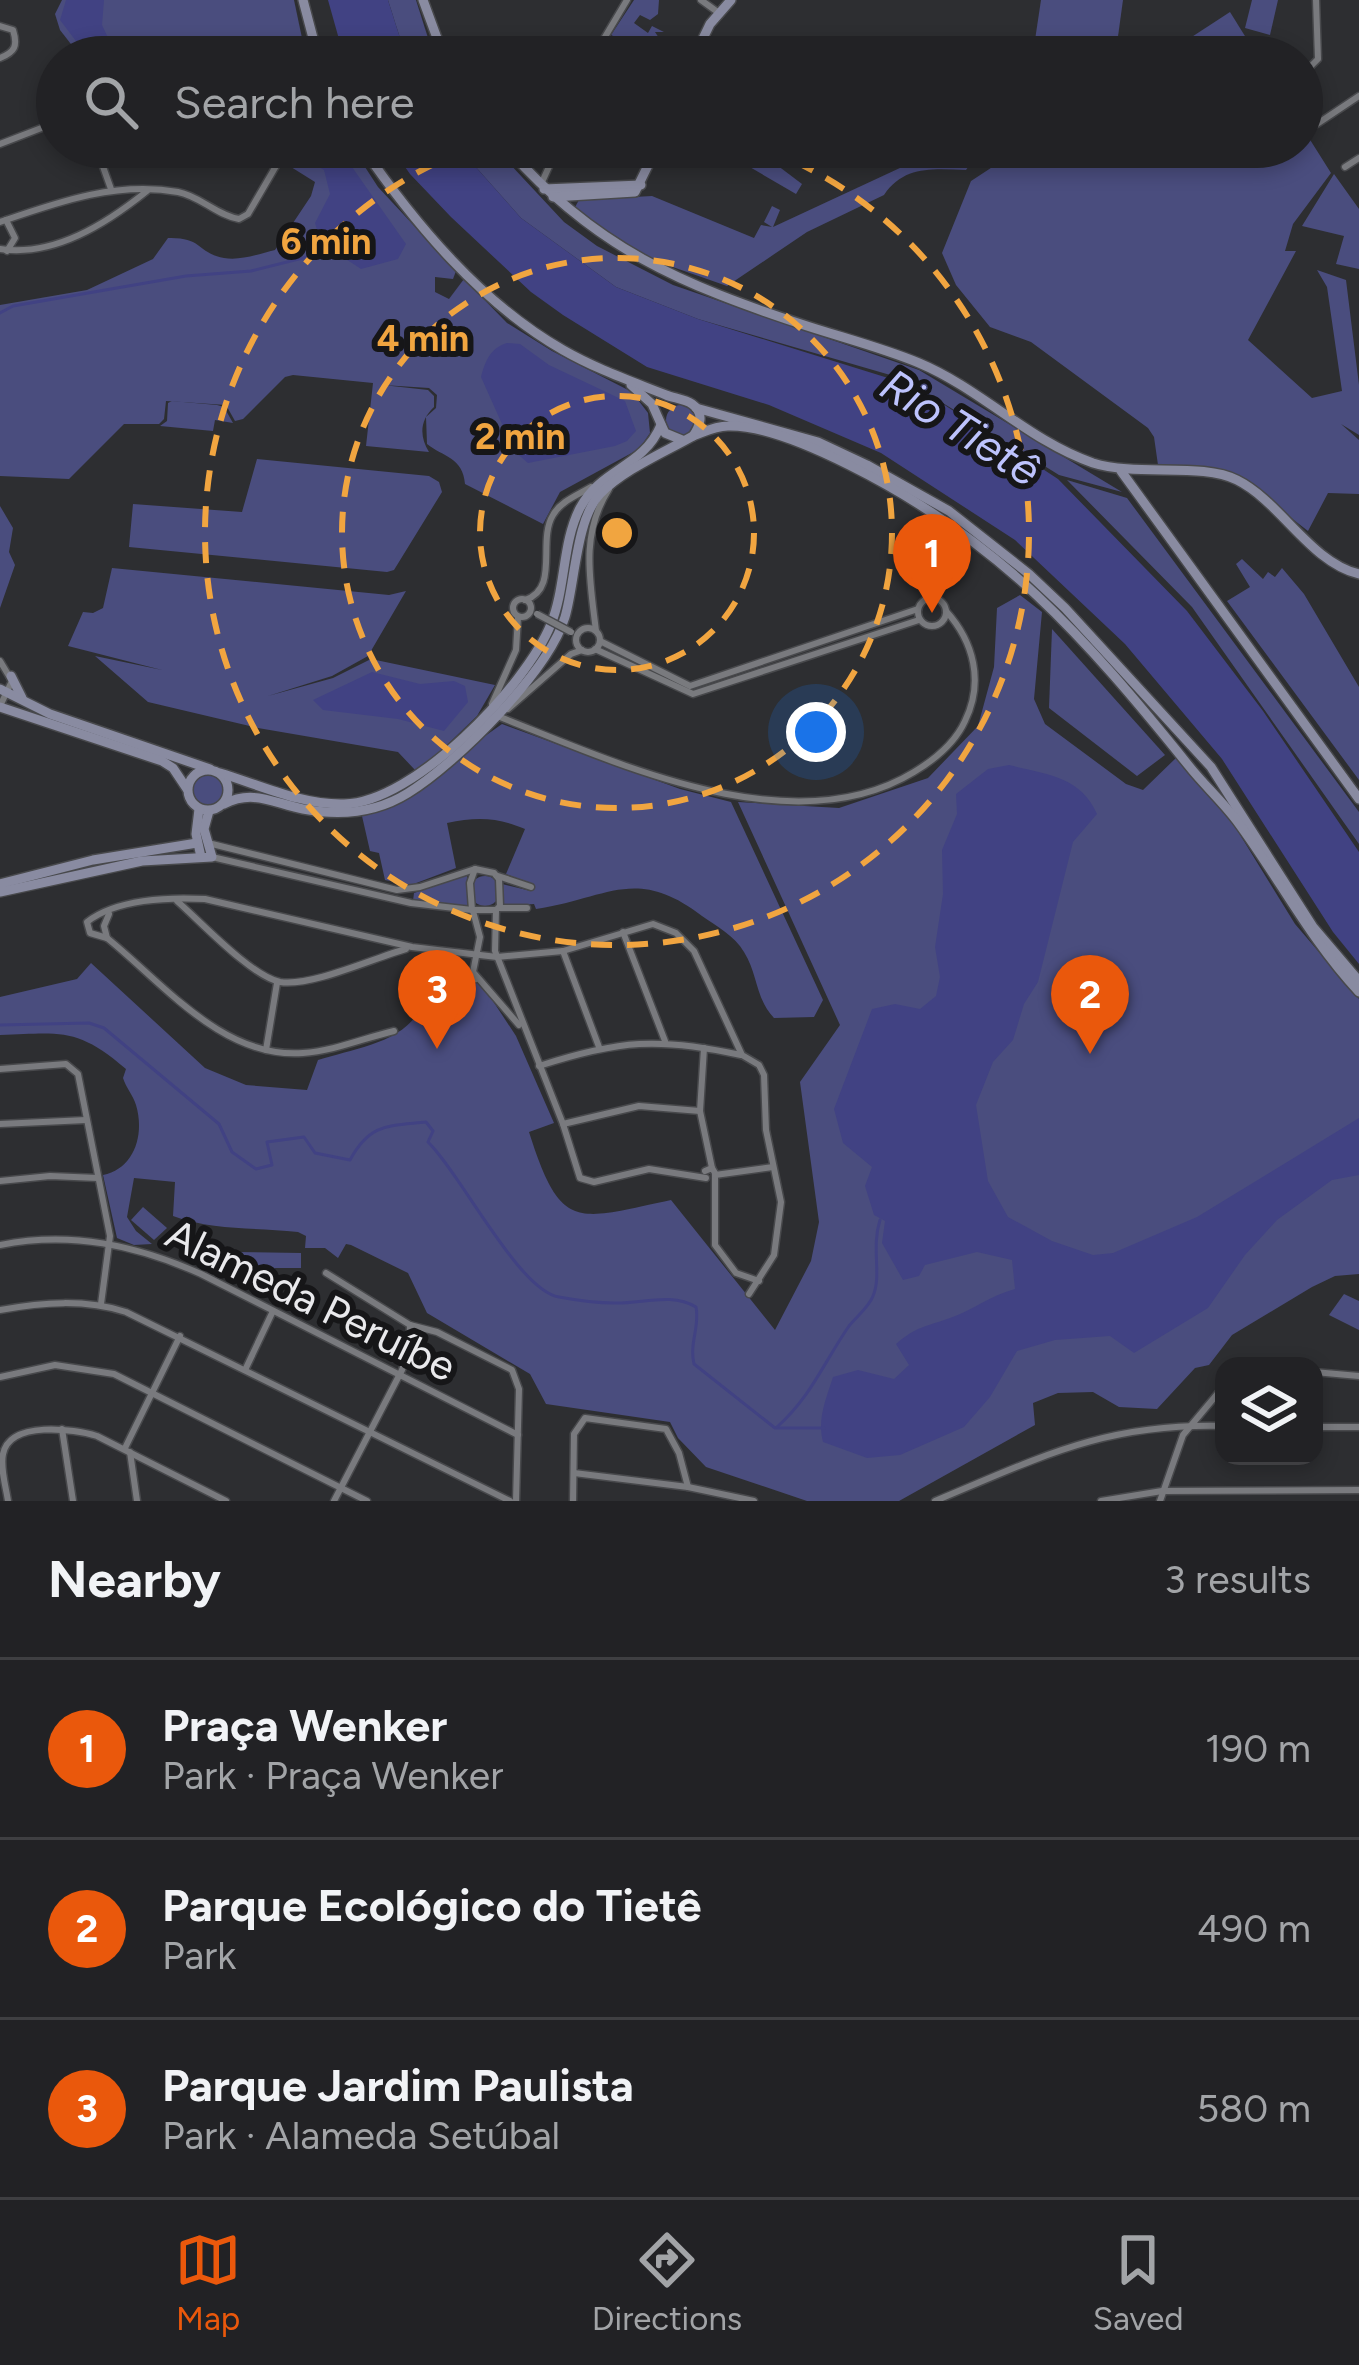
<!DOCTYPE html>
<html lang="en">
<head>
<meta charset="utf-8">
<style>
  :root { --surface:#222225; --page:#2e2f32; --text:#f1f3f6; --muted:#a2a4a7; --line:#3f3f42; --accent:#ea580c }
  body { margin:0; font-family:Figtree,sans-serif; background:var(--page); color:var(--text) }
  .controls { position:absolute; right:36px; bottom:36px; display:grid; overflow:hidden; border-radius:24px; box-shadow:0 6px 18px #0003 }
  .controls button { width:108px; height:108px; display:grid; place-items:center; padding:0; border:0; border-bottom:3px solid var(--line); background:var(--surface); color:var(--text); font:60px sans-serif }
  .you { position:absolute; left:816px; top:732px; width:42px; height:42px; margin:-30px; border:9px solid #fff; border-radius:50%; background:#1a73e8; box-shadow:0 0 0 18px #1a73e833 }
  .badge { display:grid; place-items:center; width:78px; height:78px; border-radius:50%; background:var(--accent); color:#fff; font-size:39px; font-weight:700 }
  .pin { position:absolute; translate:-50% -99px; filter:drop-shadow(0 3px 6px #0008) }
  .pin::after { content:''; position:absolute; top:63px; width:42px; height:36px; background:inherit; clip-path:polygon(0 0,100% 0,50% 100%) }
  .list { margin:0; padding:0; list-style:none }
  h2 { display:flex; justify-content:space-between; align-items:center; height:156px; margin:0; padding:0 48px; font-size:51px }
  h2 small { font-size:39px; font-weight:400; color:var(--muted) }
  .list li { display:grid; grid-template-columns:78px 1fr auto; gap:36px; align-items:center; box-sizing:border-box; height:180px; padding:0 48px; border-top:3px solid var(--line) }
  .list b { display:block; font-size:45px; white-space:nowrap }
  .list p { margin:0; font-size:39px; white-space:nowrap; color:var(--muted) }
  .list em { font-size:39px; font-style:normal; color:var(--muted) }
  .icon { flex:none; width:66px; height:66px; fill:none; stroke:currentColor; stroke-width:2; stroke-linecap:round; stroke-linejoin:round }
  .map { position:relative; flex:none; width:1359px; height:1501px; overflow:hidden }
  .search { position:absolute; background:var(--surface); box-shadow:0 6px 18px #0003; left:36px; right:36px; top:36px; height:132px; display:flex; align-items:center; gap:30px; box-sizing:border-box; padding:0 42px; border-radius:66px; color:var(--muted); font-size:45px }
  .sheet { height:696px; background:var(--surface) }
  nav { display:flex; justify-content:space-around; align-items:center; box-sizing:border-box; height:168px; border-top:3px solid var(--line); background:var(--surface); font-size:33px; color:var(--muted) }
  nav a { display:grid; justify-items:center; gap:6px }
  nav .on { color:var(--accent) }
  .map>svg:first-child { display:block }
  .green { fill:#4a4d7e }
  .water { fill:#414283 }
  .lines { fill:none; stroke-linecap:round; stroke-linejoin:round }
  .stream { stroke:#414283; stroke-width:3 }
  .street-casing { stroke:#48494c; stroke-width:9 }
  .secondary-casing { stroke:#48494c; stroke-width:12 }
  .street { stroke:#797a7e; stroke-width:6 }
  .secondary { stroke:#898ba1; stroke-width:9 }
  .street-bridge-casing { stroke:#48494c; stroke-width:9; stroke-linecap:butt }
  .street-bridge { stroke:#797a7e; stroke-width:6 }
  .ring { fill:none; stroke:#f1a540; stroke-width:6; stroke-dasharray:21 15 }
  .labels { text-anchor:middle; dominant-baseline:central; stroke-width:12; stroke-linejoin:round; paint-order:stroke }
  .street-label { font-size:42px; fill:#e9e9ec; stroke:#161618 }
  .water-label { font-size:45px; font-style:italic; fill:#bdc3fd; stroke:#161618 }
  .centre { fill:#f1a540; stroke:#161618; stroke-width:6 }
  .ring-label { font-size:36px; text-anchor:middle; font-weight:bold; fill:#f1a540; stroke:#161618; stroke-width:12; stroke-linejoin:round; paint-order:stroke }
</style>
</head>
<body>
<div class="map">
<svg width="1359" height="1501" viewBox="0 0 1359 1501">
  <rect width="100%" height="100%" fill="#2d2e31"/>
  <g class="green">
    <path d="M62 0H294L306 57H81L60 30 55 14Z"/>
    <path d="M388 0H416L434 57H406Z"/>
    <path d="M634 0H659L658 14 650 20 640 15 634 23 648 33 652 26 664 32H655L661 41 656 56 611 35Z"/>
    <path d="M1041 0H1123L1116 51 1035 40Z"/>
    <path d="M1252 0H1278L1270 35 1245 28Z"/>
    <path d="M1230 12 1258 57H1161Z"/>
    <path d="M1302 127 1331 173 1293 224 1285 251H1296L1248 340 1312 398 1342 391 1327 287 1317 270 1346 280 1359 385V435L1341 424 1359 440V494L1328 493 1308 531 1232 472 1158 465 1154 437 1148 428 1031 342 990 327 956 285 942 253 971 181 1023 147H1302Z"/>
    <path d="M259 147H352L378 187 456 271 453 279 435 277V292L449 299 464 279 507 323 552 351 632 392 648 413 650 433 639 449 560 492 543 524 465 484C463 457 443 457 427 444L426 417 436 408 437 395 429 388 383 385 428 390 434 396V407C420 420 419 436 429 452L366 446 373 383 293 375 285 377 243 419 235 421 226 405 166 401 164 419 159 424H124L69 479 0 476V305L87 290 153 259 168 238C203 237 197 253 224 258 240 261 259 254 275 250L311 196 315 182Z"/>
    <path d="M458 147H494L564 222 597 246 673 285 919 370 1122 492 1059 475 904 379 698 319 616 287 521 218Z"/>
    <path d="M726 147H753L802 184 796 194 736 159Z"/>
    <path d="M945 147 981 149 966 170C934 169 904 165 884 195L807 232 727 286 650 259 574 209 579 200 652 196 754 238 761 225 772 227 764 222 772 206 780 210 773 227Z"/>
    <path d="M1334 174 1359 209V269L1336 264 1344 236 1302 226Z"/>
    <path d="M172 401 217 405 224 407 233 423 215 420 213 431 160 426 167 421 168 403Z"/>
    <circle cx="681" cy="420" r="15"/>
    <path d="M257 459 429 476 439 482 442 492 394 570 387 572 129 547 133 504 242 512Z"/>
    <path d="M1067 480 1127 498 1359 812V844L1192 607Z"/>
    <path d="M0 506 13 528 9 552 15 565 0 608Z"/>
    <path d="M1242 559 1263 579 1268 572 1275 577 1282 568 1304 594 1359 687V780L1227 601 1250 587 1236 564Z"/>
    <path d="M112 568 389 595 406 591 368 656 332 676 268 696 333 678 371 659 495 685 477 716 423 768 415 770 398 752 258 728 148 702 95 656 162 670 68 646 83 612 93 613 103 608Z"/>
    <path d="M1020 595 1042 612 1034 699 1045 724 1126 784 1143 790 1178 756 1226 812 1295 924 1359 999V1274L1335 1276 1312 1287 1232 1335 1209 1365 1195 1368 1157 1409 1119 1407 1093 1392 1058 1393 1033 1403 1035 1425 899 1501H807L706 1467 678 1438 670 1422 546 1404 530 1374 427 1313 408 1273 351 1245 346 1244 338 1258 325 1248H305L306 1236 298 1232C255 1227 214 1231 173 1216L175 1182 134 1178 127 1217 136 1231 152 1244 134 1245 117 1238 103 1175C134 1169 145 1135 136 1105 133 1095 126 1088 123 1078L126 1069C77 1027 61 1033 0 1035V997L77 979 91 963 205 1068 246 1085 307 1090 318 1060C352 1049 405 1043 421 1007 426 995 423 972 423 958L473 978 485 989 516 1036 554 1123 529 1132C561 1233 576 1220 671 1200L775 1330 811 1261 819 1222 800 1082 840 1025 738 802 839 808 928 778 978 726 994 667 997 608Z"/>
    <path d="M1052 629 1165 755 1137 776 1049 708Z"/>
    <path d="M502 724 680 789 731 802 823 1000 814 1017 774 1018C755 998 758 974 744 952 735 936 716 926 702 916 635 865 607 899 536 909L534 904 504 906 502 884 531 891 534 886 506 874 525 829C497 817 476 817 447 823L456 868 411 885 385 880 379 853 370 851 362 816 382 809Z"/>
    <circle cx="208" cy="791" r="18"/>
    <path d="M467 875 469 909 413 901 414 893Z"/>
    <circle cx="485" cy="891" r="15"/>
    <path d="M143 1207 167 1228 154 1240 131 1220Z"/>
    <path d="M231 1252 301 1253V1268H275L274 1276H230Z"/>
    <path d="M1344 1294 1359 1301V1330L1329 1315Z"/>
  </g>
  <g class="water">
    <path d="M66 0H104L102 25 112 46 140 57H88L60 20Z"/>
    <path d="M328 0H388L406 57H344Z"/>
    <path d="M309 147H338L406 244 398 259 361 269C341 255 321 248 315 223L330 194 324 170 302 157Z"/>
    <path d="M391 147H458L521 218 616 287 698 319 917 387 1058 479 1187 611 1263 711 1359 852V964L1333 932 1222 759 1125 644 1015 540 881 453 769 405 647 367 563 315 531 292 451 217 410 174Z"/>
    <path d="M507 343 520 344 549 365 625 401 636 431 627 441 615 446 528 463 514 451 481 377C485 362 490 348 507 343Z"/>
    <path d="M372 672 420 684 454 681 465 686 468 702 444 731 398 719 323 710 313 700Z"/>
    <path d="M1009 765C1045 774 1081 776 1097 814L1073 842 1038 982 1024 1004 1013 1040 993 1062 976 1105 988 1181 1008 1217 1052 1241 1093 1255 1113 1253 1197 1217 1359 1118V1175L1332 1180 1277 1220 1245 1255 1208 1308 1134 1353 1110 1336 1055 1340 1017 1351 990 1397 964 1427 900 1455 867 1458 823 1442C817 1419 826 1399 833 1377L858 1370 894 1379 909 1365 896 1344C917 1326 925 1327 950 1318 973 1310 991 1295 1015 1289L1012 1260 977 1252 925 1265 919 1276 903 1280 882 1243 885 1221 874 1215 865 1186 872 1167 843 1143 834 1109 872 1009 895 1004 920 1009 936 996 940 977 935 947 943 894 942 850 957 814 956 794 988 769Z"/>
  </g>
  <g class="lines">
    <g class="stream">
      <path d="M0 313 13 306 186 276 251 271 331 251"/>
      <path d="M0 1025 89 1023 104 1028 219 1124 232 1152 256 1169 272 1165 267 1142 304 1137 315 1153 350 1160C370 1123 388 1126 426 1122L433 1131 428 1142C461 1174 519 1291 559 1297 575 1300 596 1303 614 1303 642 1304 671 1292 696 1307 700 1327 689 1343 694 1364L775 1428H824"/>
      <path d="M777 1427C811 1397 824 1362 849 1326 857 1316 869 1307 873 1296 882 1275 871 1248 880 1220"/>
    </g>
    <g class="street-casing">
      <g id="street">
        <path d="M701 0 719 13"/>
        <path d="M0 26 13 30C18 46 15 52 0 58"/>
        <path d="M593 57 627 0"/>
        <path d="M1302 75 1318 59 1316 0"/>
        <path d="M1317 124 1359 96"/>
        <path d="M0 144 57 122"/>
        <path d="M96 147 111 189"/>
        <path d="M1345 167 1359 158"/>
        <path d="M542 182 558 147"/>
        <path d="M6 220 15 238 7 251"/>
        <path d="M0 222C58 202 116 181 178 192 200 196 216 215 239 219L248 214 276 166 273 159 253 147"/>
        <path d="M0 249C54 257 106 224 147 191"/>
        <circle cx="932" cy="612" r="14"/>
        <circle cx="522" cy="608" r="9"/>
        <path d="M525 600C560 589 537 541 553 515 561 501 578 495 591 487"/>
        <circle cx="588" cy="640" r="12"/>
        <path d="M596 631C590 580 580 534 609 489"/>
        <path d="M600 641 690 686 918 609"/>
        <path d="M595 649 693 694 919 620"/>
        <path d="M0 661 12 681 0 706"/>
        <path d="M492 704 516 650 518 617"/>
        <path d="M508 709 571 654 582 650"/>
        <path d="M500 717C617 763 793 846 914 772 934 760 955 743 965 721 984 682 974 642 946 611"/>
        <path d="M208 843 397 890 420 887 475 869"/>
        <path d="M212 857 411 903 472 910"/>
        <path d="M475 869 494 873 499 879 500 906 496 910H472L470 883Z"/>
        <path d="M498 876 531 887"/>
        <path d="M177 901C200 921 251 976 280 982 311 987 374 958 406 949"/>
        <path d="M499 908H527"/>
        <path d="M496 910 495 951 563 1124 580 1178 594 1182 649 1169 706 1178"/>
        <path d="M473 911 480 937 473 972 519 1025"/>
        <path d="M623 932 665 1041"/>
        <path d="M107 938 104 926 109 914"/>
        <path d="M563 951 599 1047"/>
        <path d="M430 954 476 979"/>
        <path d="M394 1031C364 1038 334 1051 303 1053 223 1059 164 984 107 938L90 933 87 922C116 899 169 897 205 899L412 947 497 957 563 951 653 924 676 933 694 951 742 1055 759 1065 764 1075 766 1130 781 1202 774 1255 749 1294"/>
        <path d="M704 1048 700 1111 712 1168"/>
        <path d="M266 1050 277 983"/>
        <path d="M539 1066C619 1040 659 1037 741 1055"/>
        <path d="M0 1069 66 1064 78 1074 110 1236 101 1304"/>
        <path d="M0 1124 86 1120"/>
        <path d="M563 1124 639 1106 700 1111"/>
        <path d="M705 1171 712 1168 715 1173V1245L736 1273 759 1281"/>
        <path d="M715 1175 773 1167"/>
        <path d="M0 1181 50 1176 98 1178"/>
        <path d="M0 1245C71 1231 136 1245 201 1274L518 1435"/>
        <path d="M326 1273 410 1325 437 1332 512 1370 519 1389 516 1501"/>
        <path d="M0 1310C43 1302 85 1299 126 1312L510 1501"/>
        <path d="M246 1368 273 1311"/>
        <path d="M1314 1372 1359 1376"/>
        <path d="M0 1377 55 1365 114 1374 367 1501"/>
        <path d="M1314 1427H1359"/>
        <path d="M62 1429 73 1501"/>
        <path d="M125 1448 180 1336"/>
        <path d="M130 1452 137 1501"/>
        <path d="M574 1473 688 1487 754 1501"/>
        <path d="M8 1501C6 1487 0 1468 3 1454 10 1420 74 1429 97 1436L226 1501"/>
        <path d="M334 1501 402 1370 409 1350 410 1325"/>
        <path d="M573 1501 574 1434 585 1418 666 1429 679 1453 688 1487"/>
        <path d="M935 1501C1041 1457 1105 1423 1224 1426"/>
        <path d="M1101 1501 1162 1491 1359 1490"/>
        <path d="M1160 1501 1183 1435 1224 1386"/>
      </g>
    </g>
    <g class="secondary-casing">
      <g id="secondary">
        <path d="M303 0 318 57"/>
        <path d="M423 0 444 57"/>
        <path d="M694 57 710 24 731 0"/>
        <path d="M506 147C594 248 682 285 807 326 844 338 883 348 919 363 981 389 1029 441 1093 463 1137 477 1202 462 1237 480 1281 502 1310 562 1359 574"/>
        <path d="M544 189 641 185"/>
        <path d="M553 197 635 192 657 147"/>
        <path d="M631 385 652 404 665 433 682 440"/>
        <path d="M696 408 818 442 867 465 949 511 1029 574 1065 608 1211 767 1313 927 1359 981"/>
        <path d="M693 436C704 432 715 426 728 426 764 425 817 449 849 465 1000 540 1085 637 1189 766 1204 785 1222 801 1237 821 1280 879 1309 938 1359 992"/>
        <path d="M1121 471 1359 799"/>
        <path d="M11 676 22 698"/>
        <path d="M0 689 50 714 210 769"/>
        <path d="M0 707 162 761 173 768 187 789"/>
        <circle cx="208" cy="790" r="20"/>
        <path d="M220 773C260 785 301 805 344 804 414 803 526 686 551 624 566 587 562 543 580 508 601 468 643 468 661 425"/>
        <path d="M224 804C253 789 273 803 303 809 339 816 376 813 408 793 458 762 548 672 565 617 575 583 576 519 600 494 623 470 663 453 693 436 700 426 705 413 692 404 685 399 673 398 666 395 631 381 596 369 563 350 481 303 415 224 362 147"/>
        <path d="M199 809 196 834 201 857"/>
        <path d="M0 884 93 860 197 843"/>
        <path d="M0 892 142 861 212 857 204 829 209 811"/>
      </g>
    </g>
    <use href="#street" class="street"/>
    <use href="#secondary" class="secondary"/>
    <g class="street-bridge-casing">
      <path id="street-bridge" d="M537 614 571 632"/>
    </g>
    <use href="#street-bridge" class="street-bridge"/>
  </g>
  <g class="ring">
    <circle cx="617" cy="533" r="137"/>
    <circle cx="617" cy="533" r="275"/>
    <path d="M761 147A412 412 0 1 1 473 147"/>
  </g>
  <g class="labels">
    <g class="street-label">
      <text transform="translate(311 1300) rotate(26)">Alameda Peruíbe</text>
    </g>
    <g class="water-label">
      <text transform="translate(961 427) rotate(32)">Rio Tietê</text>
    </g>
  </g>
  <circle cx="617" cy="533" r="18" class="centre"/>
  <g class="ring-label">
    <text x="326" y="254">6 min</text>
    <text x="423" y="351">4 min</text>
    <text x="520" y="449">2 min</text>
  </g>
</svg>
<div class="controls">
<button><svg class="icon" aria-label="layers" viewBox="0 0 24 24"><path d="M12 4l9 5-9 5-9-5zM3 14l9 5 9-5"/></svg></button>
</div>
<div class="you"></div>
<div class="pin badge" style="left:932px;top:613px">1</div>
<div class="pin badge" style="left:1090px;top:1054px">2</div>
<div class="pin badge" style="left:437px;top:1049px">3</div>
<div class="search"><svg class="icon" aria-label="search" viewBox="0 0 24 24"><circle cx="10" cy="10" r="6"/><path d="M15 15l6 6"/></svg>Search here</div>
</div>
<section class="sheet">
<h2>Nearby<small>3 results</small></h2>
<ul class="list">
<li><span class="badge">1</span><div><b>Praça Wenker</b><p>Park · Praça Wenker</p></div><em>190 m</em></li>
<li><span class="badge">2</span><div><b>Parque Ecológico do Tietê</b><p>Park</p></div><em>490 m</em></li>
<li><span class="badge">3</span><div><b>Parque Jardim Paulista</b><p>Park · Alameda Setúbal</p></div><em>580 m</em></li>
</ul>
</section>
<nav>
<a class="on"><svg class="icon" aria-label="map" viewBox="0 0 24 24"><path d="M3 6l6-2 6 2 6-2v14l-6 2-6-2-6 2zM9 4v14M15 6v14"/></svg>Map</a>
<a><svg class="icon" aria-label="directions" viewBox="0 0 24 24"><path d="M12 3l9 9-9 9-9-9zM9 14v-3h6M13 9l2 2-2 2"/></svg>Directions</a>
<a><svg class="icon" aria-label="saved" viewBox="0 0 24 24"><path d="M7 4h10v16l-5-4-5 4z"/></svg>Saved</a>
</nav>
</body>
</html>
